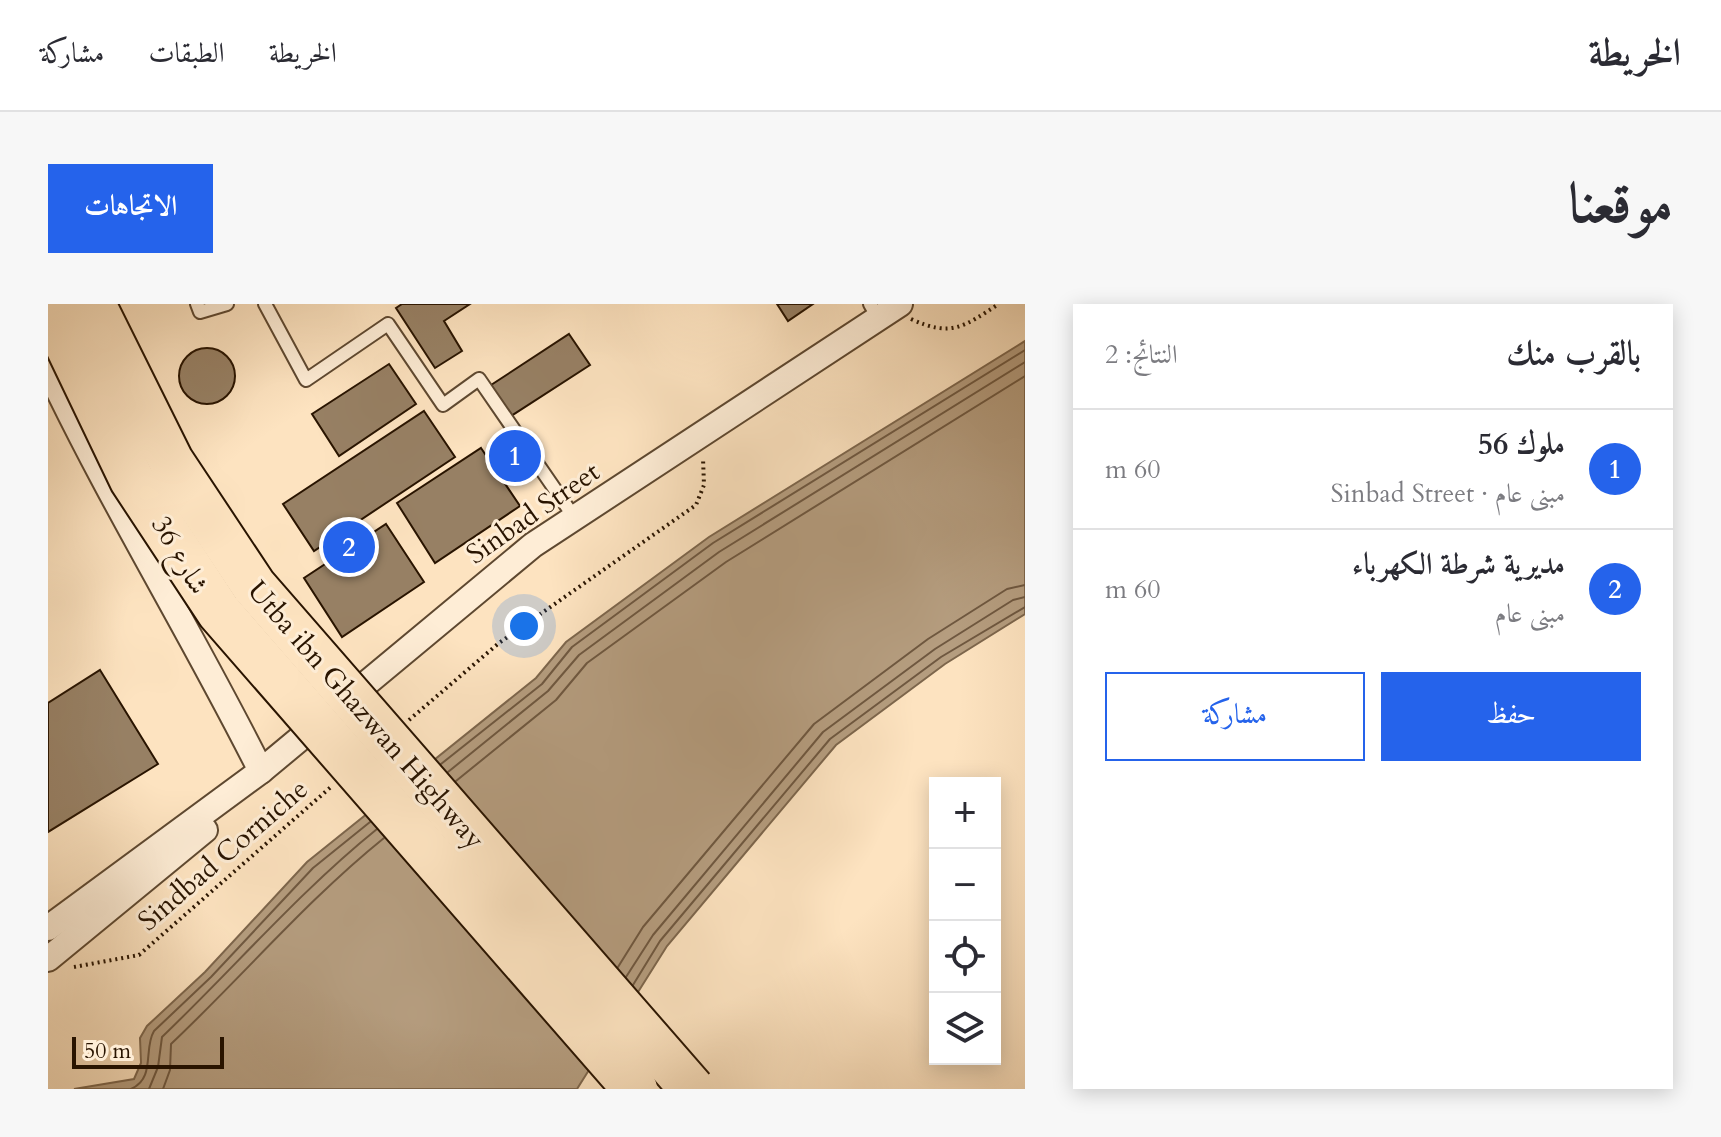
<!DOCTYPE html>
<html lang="ar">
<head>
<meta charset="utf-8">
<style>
  :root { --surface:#fff; --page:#f7f7f7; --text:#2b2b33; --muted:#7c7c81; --line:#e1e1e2; --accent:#2563eb }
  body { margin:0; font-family:Cardo,Amiri,serif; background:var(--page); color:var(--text); direction:rtl }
  .controls { position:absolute; right:24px; bottom:24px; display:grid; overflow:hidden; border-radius:0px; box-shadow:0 4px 20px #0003 }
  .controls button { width:72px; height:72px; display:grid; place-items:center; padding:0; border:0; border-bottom:2px solid var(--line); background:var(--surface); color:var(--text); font:40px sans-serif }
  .scale { position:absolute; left:24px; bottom:20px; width:152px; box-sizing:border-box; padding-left:8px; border:4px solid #291400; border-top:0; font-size:22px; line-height:28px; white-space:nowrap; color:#291400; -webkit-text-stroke:6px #feedd6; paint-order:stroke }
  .you { position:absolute; left:476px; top:322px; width:28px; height:28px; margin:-20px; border:6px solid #fff; border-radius:50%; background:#1a73e8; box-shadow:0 0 0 12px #1a73e833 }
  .badge { display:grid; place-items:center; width:52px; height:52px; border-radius:50%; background:var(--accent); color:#fff; font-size:26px; font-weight:700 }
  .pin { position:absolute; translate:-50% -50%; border:4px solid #fff; box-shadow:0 2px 8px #0006 }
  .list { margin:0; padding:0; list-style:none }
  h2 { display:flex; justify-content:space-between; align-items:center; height:104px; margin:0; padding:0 32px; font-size:34px }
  h2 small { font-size:26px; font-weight:400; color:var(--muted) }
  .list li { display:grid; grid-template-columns:52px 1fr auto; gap:24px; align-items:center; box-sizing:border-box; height:120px; padding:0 32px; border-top:2px solid var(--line) }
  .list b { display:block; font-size:30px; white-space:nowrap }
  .list p { margin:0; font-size:26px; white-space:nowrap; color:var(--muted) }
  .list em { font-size:26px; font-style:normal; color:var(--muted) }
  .actions { display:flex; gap:16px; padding:24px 32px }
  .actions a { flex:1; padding:18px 0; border:2px solid var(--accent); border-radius:0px; text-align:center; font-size:28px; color:var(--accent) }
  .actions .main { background:var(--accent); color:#fff }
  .icon { flex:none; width:44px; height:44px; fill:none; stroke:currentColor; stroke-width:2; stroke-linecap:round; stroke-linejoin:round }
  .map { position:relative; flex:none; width:977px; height:785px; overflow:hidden; direction:ltr; border-radius:0px }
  header { display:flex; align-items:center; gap:48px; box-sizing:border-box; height:112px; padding:0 40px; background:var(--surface); border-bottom:2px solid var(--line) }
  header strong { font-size:38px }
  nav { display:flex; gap:44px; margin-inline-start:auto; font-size:28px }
  .intro { display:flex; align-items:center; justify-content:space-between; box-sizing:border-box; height:192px; padding:0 48px }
  h1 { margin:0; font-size:56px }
  .button { padding:20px 36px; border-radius:0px; background:var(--accent); color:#fff; font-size:28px; font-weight:700 }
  main { display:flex; gap:48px; padding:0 48px }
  aside { flex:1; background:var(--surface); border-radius:0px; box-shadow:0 4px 20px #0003 }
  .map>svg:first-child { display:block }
  .water { fill:#b59d7f; stroke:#7d664c; stroke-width:2 }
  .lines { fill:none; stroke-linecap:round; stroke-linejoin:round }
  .shore { stroke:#6f5840; stroke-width:2 }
  .building { fill:#978064; stroke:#291400; stroke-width:2 }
  .service-casing { stroke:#5e4830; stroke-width:16 }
  .minor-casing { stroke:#5e4830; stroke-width:28 }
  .path { stroke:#291400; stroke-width:4; stroke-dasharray:2 4; stroke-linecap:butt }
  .service { stroke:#feedd6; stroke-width:12 }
  .minor { stroke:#feedd6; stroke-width:24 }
  .motorway-bridge-casing { stroke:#291400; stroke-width:48; stroke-linecap:butt }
  .motorway-bridge { stroke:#fde3c0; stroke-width:44 }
  .labels { text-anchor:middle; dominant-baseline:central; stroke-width:6; stroke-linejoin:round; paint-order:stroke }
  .street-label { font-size:28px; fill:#291400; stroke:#feedd6 }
</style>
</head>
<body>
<header>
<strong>الخريطة</strong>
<nav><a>الخريطة</a><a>الطبقات</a><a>مشاركة</a></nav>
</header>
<div class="intro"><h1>موقعنا</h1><a class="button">الاتجاهات</a></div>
<main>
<aside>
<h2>بالقرب منك<small>النتائج: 2</small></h2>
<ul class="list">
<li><span class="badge">1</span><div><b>ملوك 56</b><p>مبنى عام · Sinbad Street</p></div><em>60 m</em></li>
<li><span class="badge">2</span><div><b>مديرية شرطة الكهرباء</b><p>مبنى عام</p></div><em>60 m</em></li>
</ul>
<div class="actions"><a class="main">حفظ</a><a>مشاركة</a></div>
</aside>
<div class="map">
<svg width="977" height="785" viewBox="0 0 977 785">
  <rect width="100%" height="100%" fill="#fde3c0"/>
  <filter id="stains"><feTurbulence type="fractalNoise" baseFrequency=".0025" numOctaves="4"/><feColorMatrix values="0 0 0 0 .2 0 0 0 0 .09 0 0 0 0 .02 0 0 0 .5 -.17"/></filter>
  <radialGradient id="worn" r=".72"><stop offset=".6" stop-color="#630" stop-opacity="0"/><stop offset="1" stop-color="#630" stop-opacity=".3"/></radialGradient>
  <path class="water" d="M977 37V310L897 360 788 441 619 642 529 785H26L86 775 93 759 92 734 99 722 157 668 259 558 488 374 518 338 661 233Z"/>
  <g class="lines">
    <g class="shore">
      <path d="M393 460 494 380 524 343 665 239 977 46"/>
      <path d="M400 468 500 387 531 351 671 248 977 58"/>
      <path d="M408 477 508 396 539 359 678 258 977 72"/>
      <path d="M570 663 595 623 766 420 880 335 959 285 977 281"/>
      <path d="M578 673 605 631 775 428 887 345 965 296 977 293"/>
      <path d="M585 681 612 637 782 435 893 353 977 303"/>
      <path d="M83 785C108 774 95 745 106 727L163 673 265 564 322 518"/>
      <path d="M101 785 110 763 114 733C186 664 251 588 329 525"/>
      <path d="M115 785 122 766 123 740C195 672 259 596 336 534"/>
    </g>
  </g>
  <g class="building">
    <path d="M354 0H422L396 17 414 47 387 64 348 4Z"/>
    <path d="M729 0H765L740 17Z"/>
    <path d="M521 30 542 61 460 114 440 83Z"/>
    <circle cx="159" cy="72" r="28"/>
    <path d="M341 60 368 100 291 152 264 110Z"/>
    <path d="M376 107 407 153 266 247 235 200Z"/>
    <path d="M433 144 472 202 387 259 349 199Z"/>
    <path d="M338 220 376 278 294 333 256 274Z"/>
    <path d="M52 366 110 460 0 528V399Z"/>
  </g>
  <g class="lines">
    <g class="service-casing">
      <g id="service">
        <path d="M149 0 152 8 179 0"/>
        <path d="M217 0 258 76 340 20 395 101 431 75 526 213"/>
        <path d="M822 0 830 14"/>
      </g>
    </g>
    <g class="minor-casing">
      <g id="minor">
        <path d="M0 65C65 202 145 331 213 467"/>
        <path d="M0 624 213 467 485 241 852 0"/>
        <path d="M0 655 157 526"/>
      </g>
    </g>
    <g class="path">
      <path d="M863 15C904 34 916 22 951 0"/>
      <path d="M361 416 451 339 648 201 656 181 655 154"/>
      <path d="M26 663 91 651 284 482"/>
    </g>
    <use href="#service" class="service"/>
    <use href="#minor" class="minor"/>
    <g class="motorway-bridge-casing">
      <g id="motorway-bridge">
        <path d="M45 0 123 157 206 282 644 785"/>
        <path d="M0 1 84 176 171 308 587 785"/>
      </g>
    </g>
    <use href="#motorway-bridge" class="motorway-bridge"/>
  </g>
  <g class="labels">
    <g class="street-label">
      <text transform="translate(485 209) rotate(-35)">Sinbad Street</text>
      <text transform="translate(132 251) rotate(60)">شارع 36</text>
      <text transform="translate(318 411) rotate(49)">Utba ibn Ghazwan Highway</text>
      <text transform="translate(175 551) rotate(-41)">Sindbad Corniche</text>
    </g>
  </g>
  <rect width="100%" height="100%" filter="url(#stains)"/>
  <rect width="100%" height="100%" fill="url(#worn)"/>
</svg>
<div class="controls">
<button>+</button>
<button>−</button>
<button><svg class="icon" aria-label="locate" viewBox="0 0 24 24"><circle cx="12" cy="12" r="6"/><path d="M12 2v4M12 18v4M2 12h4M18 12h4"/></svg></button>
<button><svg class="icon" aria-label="layers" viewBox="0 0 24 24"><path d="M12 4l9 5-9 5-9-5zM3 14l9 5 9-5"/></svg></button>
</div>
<div class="scale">50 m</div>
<div class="you"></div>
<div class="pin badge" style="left:467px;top:152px">1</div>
<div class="pin badge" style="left:301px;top:243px">2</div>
</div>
</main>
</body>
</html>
